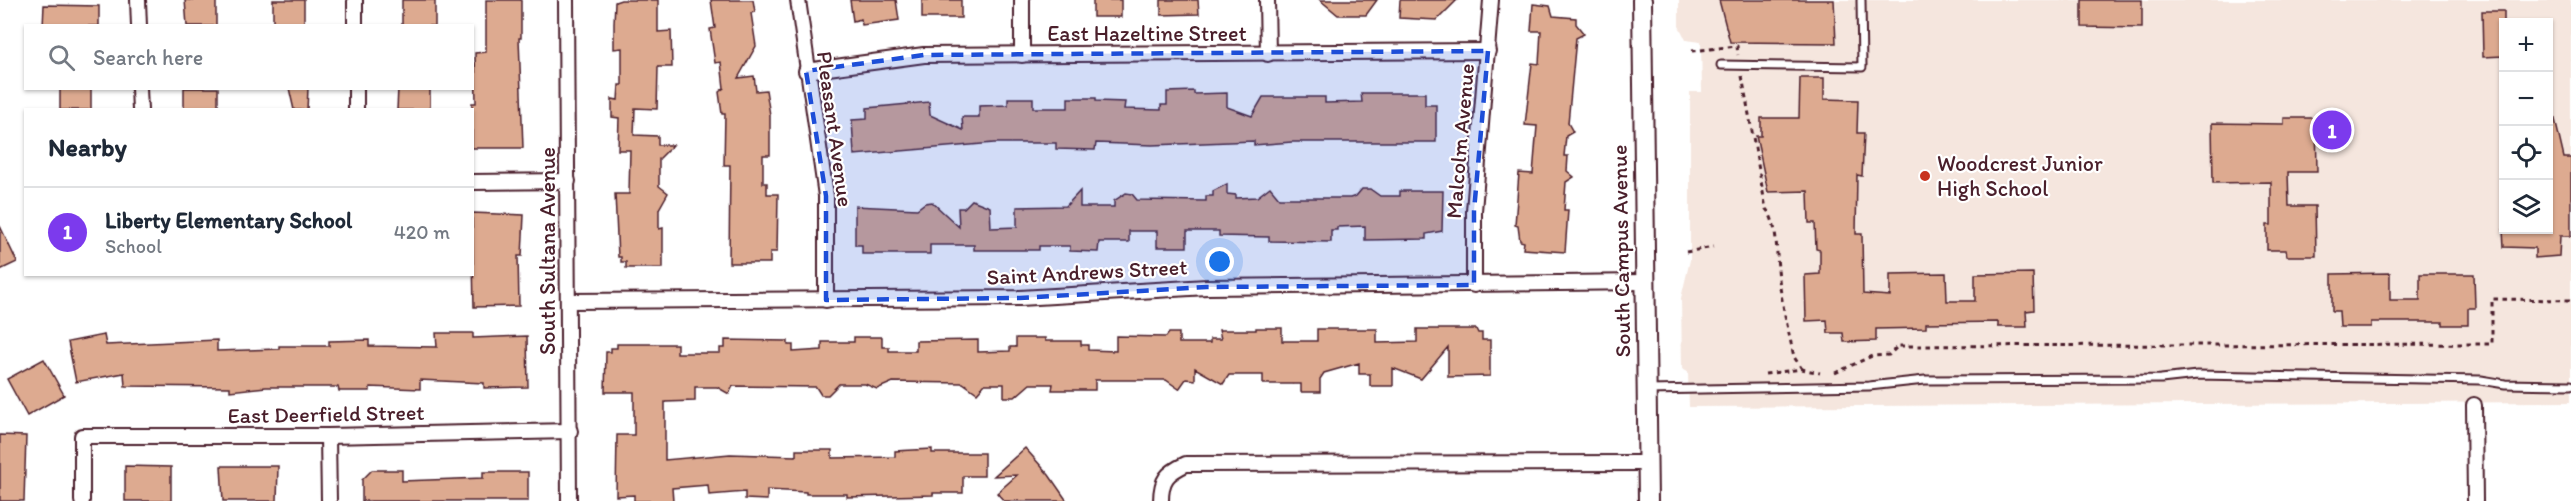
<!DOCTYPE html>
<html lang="en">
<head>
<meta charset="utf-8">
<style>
  :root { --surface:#fff; --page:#f6f6f7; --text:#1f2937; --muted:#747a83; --line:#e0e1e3; --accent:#7c3aed }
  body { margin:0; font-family:Itim,sans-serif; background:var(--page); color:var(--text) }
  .controls { position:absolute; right:18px; top:18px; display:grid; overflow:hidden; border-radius:0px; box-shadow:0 2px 4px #0004 }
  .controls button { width:54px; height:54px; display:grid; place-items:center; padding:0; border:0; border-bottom:2px solid var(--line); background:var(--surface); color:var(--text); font:30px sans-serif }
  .you { position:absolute; left:1220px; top:262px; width:21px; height:21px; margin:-15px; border:4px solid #fff; border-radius:50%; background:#1a73e8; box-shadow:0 0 0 9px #1a73e833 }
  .badge { display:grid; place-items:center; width:39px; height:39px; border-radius:50%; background:var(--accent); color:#fff; font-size:20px; font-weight:700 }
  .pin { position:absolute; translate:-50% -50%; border:3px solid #fff; box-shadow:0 2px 6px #0006 }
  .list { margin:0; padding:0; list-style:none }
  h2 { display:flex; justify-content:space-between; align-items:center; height:78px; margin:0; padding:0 24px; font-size:26px }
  h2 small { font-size:20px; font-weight:400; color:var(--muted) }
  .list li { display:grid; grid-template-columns:39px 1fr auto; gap:18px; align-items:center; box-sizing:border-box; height:90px; padding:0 24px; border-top:2px solid var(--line) }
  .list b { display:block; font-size:22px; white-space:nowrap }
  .list p { margin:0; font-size:20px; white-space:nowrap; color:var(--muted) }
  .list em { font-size:20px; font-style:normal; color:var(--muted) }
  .icon { flex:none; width:33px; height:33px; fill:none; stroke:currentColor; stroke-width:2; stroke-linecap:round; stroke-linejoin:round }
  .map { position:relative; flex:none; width:2571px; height:501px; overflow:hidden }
  .search { position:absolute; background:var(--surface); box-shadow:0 2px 4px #0004; left:24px; top:24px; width:450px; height:66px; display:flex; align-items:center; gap:15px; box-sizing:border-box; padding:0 21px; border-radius:0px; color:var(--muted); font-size:22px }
  .panel { position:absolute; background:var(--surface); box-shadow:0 2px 4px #0004; left:24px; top:108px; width:450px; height:168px; border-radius:0px }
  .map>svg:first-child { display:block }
  .built { fill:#f5e6de; fill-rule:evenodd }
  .building { fill:#ddaa90; stroke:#4a1f2b; stroke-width:1.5 }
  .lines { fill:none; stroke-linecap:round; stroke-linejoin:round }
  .service-casing { stroke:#4a1f2b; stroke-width:11 }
  .minor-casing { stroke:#4a1f2b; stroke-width:18 }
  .tertiary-casing { stroke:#4a1f2b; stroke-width:22 }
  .path { stroke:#4a1f2b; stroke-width:3; stroke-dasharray:4.5 4.5; stroke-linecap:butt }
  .service { stroke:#fff; stroke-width:7 }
  .minor { stroke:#fff; stroke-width:14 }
  .tertiary { stroke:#fff; stroke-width:18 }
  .marked { fill:#1d4ed8; fill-opacity:0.2; stroke:#1d4ed8; stroke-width:4.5; stroke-dasharray:12 8; stroke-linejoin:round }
  .poi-dot { fill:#c8321e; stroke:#fff; stroke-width:2 }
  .labels { text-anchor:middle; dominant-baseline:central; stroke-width:4.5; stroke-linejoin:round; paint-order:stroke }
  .street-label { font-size:22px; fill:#4a1f2b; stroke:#fff }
  .poi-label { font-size:22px; fill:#4a1f2b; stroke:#fff; text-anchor:start }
</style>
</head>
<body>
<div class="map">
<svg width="2571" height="501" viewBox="0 0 2571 501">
  <rect width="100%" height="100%" fill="#fff"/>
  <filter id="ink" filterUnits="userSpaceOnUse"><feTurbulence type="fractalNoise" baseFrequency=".0167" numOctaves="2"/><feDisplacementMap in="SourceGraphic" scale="12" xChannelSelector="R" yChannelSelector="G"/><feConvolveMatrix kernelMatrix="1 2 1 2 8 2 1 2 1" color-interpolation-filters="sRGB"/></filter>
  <g filter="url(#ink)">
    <path class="built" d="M1679 0H2571V402L1689 407 1688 372 1682 369 1681 298 1690 260V92H1702L1701 42 1686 40 1679 26ZM2504 22H2548V230H2504Z"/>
    <g class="building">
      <path d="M185 0H216V26H187Z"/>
      <rect x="273" y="0" width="31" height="26"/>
      <rect x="402" y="0" width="33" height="26"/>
      <path d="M486 0H521V38H519L523 148H472V103H476L475 53 486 52Z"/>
      <path d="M621 0H658V32L671 31 672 67H658L657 109 635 108 634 135 658 136V145H673L659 159V186L668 193 659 209V229L663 228V268H626V262H621V257H618L615 194H629L630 150H618L619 118 612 117V99L618 100 619 85H622V48L614 49V23L615 2Z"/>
      <path d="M711 0H753L755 12 751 13 756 46 738 78 754 76 756 91 766 90 770 115V155H763V183H767V194H778L777 252H770V263H729L730 165H724L725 114H722L719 92 724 88 721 62 715 63 710 29 715 28Z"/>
      <path d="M850 0H896L899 20 862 25 861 19 853 21Z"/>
      <rect x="922" y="0" width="39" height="18"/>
      <rect x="1093" y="0" width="28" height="17"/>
      <path d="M1161 0H1198L1199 14 1161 15Z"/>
      <path d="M1320 0H1377L1366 15H1338Z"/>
      <path d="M1400 0H1457L1437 20 1399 18Z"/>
      <path d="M1719 0H1834L1836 43 1730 42Z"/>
      <path d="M2082 0H2142V28L2082 27Z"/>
      <path d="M1533 4 1550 6 1553 16 1576 18V24L1584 34 1576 38 1568 123 1573 132 1566 136 1564 156H1568L1567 171 1574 177 1566 182 1564 210H1568L1565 252 1523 249 1524 242 1520 241 1518 226 1515 225 1519 173 1533 174 1537 126 1525 125 1532 63 1539 64 1541 31H1531Z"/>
      <path d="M44 5 99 6V26H43Z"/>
      <path d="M2482 11H2504V56L2483 57Z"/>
      <path d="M1800 78H1824V99L1858 100 1857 133H1864L1862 176 1857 175 1856 234H1862L1863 294 1890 296V274L1946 273 1947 301H1975V274L2033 273 2034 310 2026 311 2027 327H1998V322L1926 323V328L1876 329V341L1844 342 1843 333H1828L1827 320 1806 321 1805 275 1820 274V250L1816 249 1815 223H1809L1808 191 1768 192 1756 136H1761V118H1799Z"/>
      <rect x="60" y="88" width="31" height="22"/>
      <rect x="184" y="88" width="34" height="22"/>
      <path d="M289 88H308L307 110H294Z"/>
      <path d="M398 88H430V110H397Z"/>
      <path d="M1194 91V94L1227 93V107L1252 116 1263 97H1325V103L1362 102 1361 93H1425V105H1436V142H1292L1254 145V141L1152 145 1096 143 1095 150 1056 149V143H994L854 155 852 120 867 119V108L929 102 930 115 963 130 962 117H979V106L1008 105V98H1033V108H1068V98H1096V101L1125 102 1124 109 1161 110V105H1167V92Z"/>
      <path d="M2548 115H2554L2564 158H2571V236H2560L2559 256 2535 258V248L2504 247 2503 230H2548Z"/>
      <path d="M2284 118H2316L2317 172H2288L2289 206H2315L2316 256H2287L2286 250H2267V225H2271V182L2213 183 2212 123 2284 124Z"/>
      <path d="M1227 184V194L1236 195V198L1257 197 1270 187 1279 198H1350L1356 196 1362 189H1370L1380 196H1400V191H1443L1442 231 1426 234V239L1365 240V226L1337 227V230H1331V242L1269 241V237L1219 236V231H1187V247H1157V231H1129V242H1099L1098 252 1070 251V246H1039V250H974V245H930V254H862V245H855V206L917 209 925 203 932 202 959 227 958 208H964L972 200 990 207 991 228 1017 227V207L1066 206 1080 191V207H1114V201L1126 193 1132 194 1137 200 1206 201V196H1213V191Z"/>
      <path d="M472 213 524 215 522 256H518L519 306 474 307Z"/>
      <path d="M0 226 17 262 0 270Z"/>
      <path d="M2390 273V300H2420V274H2474L2475 308H2468V325H2443V322H2371V327H2340L2339 311H2332V274Z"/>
      <path d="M1256 328H1282V341H1317V329H1377V343L1417 342V329H1476L1478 333H1482V340H1490V376L1448 377V347L1421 379 1393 368V386H1370V374H1359V363L1324 373 1320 379V392H1301V384H1263V375H1229L1223 384 1195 368V380L1186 379 1179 389 1166 380H1095V390H1052L1053 384H1030L1015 397H1004V384H985L977 393 963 383 893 382 877 389 865 384H839L828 395H821L816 387 733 386 729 394 717 387H695V401L665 402V460L730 454 796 456V450H832V458L895 457V451L932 449V453H984V476H963V493H933V495L847 497V494H806V492L767 490V500L745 499V492L709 495 708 485 672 488 673 501H634V495L616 496 617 435H634V392H605L606 352H611V348H617V344H677V353H720V348H725V340L788 341V345H793V352L822 350V342H854V337H882V347H889V351H916V341L978 340V352L1010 351V347H1016V338H1045V341H1081V345H1088V350L1116 351V336L1166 337 1169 333H1179V343H1210V339H1221L1219 330H1256Z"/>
      <path d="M436 333H473V338L527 336 528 387 484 388V383L420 380V389L370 387V391H339L338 387H266L230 391V387L125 386 124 373 76 382 68 342 104 335 106 345 217 340V351L279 349V346H329V341L369 340V346L437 347Z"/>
      <path d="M44 359 64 395 27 416 7 379Z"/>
      <path d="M0 435 26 436 24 501H0Z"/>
      <path d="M1025 448 1049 475 1067 501H1004L997 493 1017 475 994 476Z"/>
      <path d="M125 466 171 467V501H125Z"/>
      <path d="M221 466H278L277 501H223Z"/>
      <path d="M372 470H402V481L483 478V472H528V501H362V480Z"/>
    </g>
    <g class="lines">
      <g class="service-casing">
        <g id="service">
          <path d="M1721 65 1862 67 1861 0"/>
          <path d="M1647 390 1869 386 1925 380 2161 379 2197 375 2481 380 2505 384 2571 385"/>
        </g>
      </g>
      <g class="minor-casing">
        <g id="minor">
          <path d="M138 0 139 26"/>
          <path d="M355 0V26"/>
          <path d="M566 0 569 501"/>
          <path d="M798 0 826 196V300"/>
          <path d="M1022 0V55"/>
          <path d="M1267 0 1268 54"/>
          <path d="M806 71 924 55 1488 51"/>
          <path d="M139 88 140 110"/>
          <path d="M356 88V110"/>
          <path d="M472 182 568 181"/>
          <path d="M1474 285V211L1491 0"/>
          <path d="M568 301 1020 298 1207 287 1644 282"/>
          <path d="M2474 405 2475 501"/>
          <path d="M328 436 329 501"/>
          <path d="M82 501V436H328L570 431"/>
          <path d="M1161 501C1161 479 1167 473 1186 464L1648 463"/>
        </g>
      </g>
      <g class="tertiary-casing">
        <path id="tertiary" d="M1642 0 1648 501"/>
      </g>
      <g class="path">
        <path d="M1692 51 1737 46 1738 55"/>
        <path d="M1742 76 1766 209C1778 223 1776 251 1778 268 1780 298 1788 328 1794 357L1802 369"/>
        <path d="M1686 252 1713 247"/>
        <path d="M1835 373 1872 356 1889 355 1898 346 2492 344V299L2571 300"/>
        <path d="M1765 374 1802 369 1820 373"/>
      </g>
      <use href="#service" class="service"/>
      <use href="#minor" class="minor"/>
      <use href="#tertiary" class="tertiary"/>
    </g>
  </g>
  <path class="marked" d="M1488 51 1474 211V285L1207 287 1020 298 826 300V196L806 71 924 55Z"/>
  <circle class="poi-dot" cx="1925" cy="176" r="6"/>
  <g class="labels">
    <g class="street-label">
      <text x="1147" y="33">East Hazeltine Street</text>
      <text transform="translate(835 129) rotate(82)">Pleasant Avenue</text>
      <text transform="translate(1460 141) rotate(-85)">Malcolm Avenue</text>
      <text transform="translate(547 251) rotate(-90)">South Sultana Avenue</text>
      <text transform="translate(1621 251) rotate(-91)">South Campus Avenue</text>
      <text transform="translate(1087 272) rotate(-3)">Saint Andrews Street</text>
      <text transform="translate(326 414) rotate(-1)">East Deerfield Street</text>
    </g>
    <g class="poi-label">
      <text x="1937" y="163">Woodcrest Junior<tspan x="1937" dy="25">High School</tspan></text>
    </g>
  </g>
</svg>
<div class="controls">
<button>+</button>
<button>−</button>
<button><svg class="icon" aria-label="locate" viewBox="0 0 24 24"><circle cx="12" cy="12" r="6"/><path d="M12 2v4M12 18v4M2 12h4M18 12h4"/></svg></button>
<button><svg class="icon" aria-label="layers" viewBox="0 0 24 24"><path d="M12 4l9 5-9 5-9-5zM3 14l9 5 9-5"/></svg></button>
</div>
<div class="you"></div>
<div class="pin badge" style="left:2332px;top:130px">1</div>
<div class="search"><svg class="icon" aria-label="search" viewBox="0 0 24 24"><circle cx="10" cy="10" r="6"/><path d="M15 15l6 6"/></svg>Search here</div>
<section class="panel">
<h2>Nearby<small></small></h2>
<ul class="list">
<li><span class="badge">1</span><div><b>Liberty Elementary School</b><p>School</p></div><em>420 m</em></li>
</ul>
</section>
</div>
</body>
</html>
